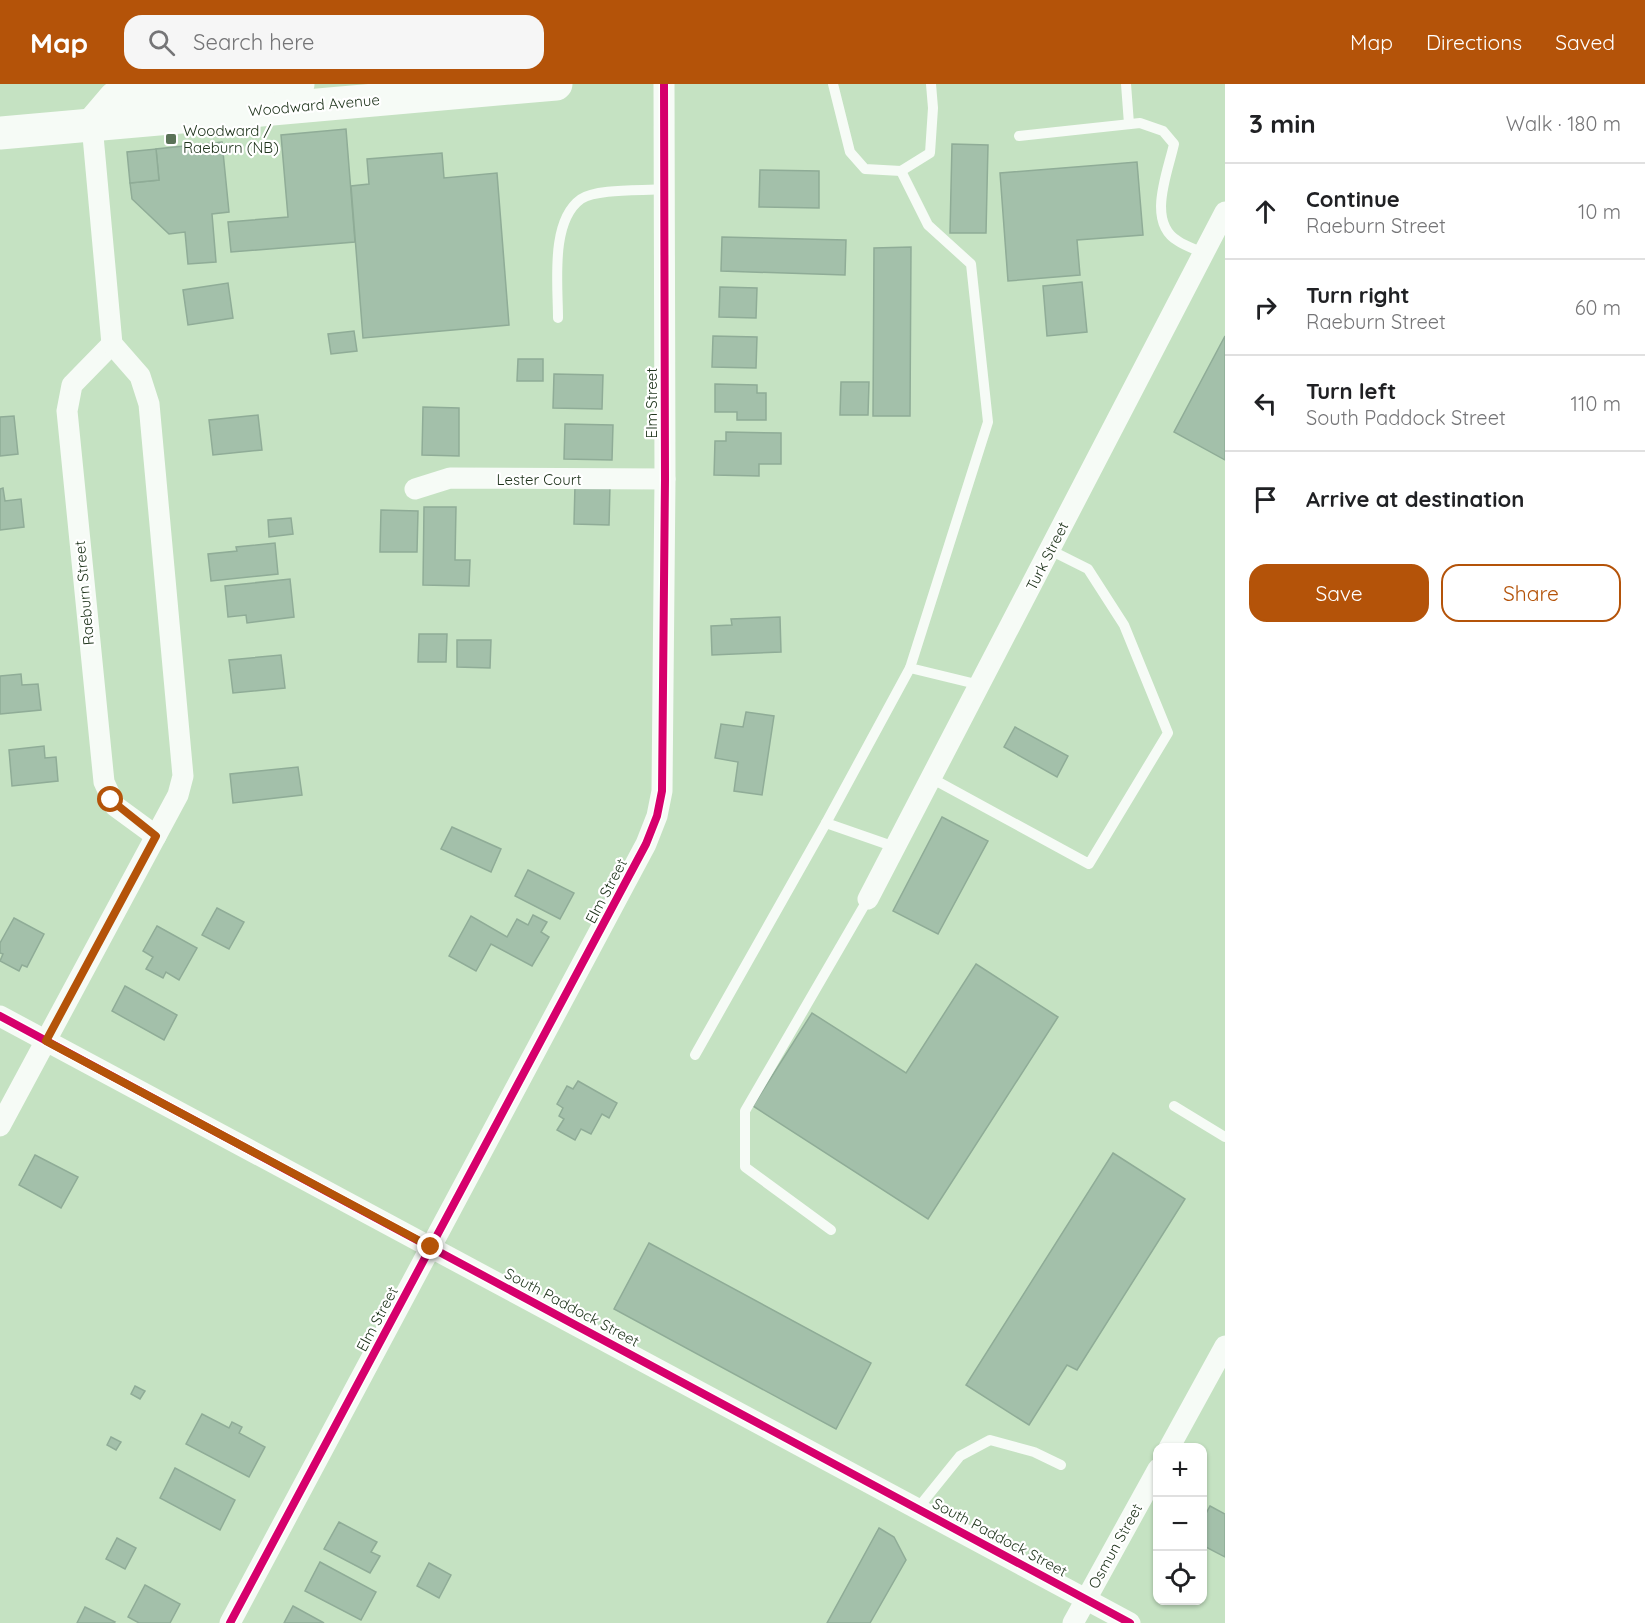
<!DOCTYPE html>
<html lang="en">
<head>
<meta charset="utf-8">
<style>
  :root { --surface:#fff; --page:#f6f6f6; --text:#202124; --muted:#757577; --line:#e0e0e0; --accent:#b45309 }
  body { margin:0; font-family:Quicksand,sans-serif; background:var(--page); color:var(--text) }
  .controls { position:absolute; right:18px; bottom:18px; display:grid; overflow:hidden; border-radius:12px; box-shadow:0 2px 4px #0004 }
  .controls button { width:54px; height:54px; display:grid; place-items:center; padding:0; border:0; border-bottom:2px solid var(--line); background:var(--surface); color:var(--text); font:30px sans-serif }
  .stop { position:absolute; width:18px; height:18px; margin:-14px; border:4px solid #b45309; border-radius:50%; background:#fff }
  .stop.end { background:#b45309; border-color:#fff; box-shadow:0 2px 6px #0008 }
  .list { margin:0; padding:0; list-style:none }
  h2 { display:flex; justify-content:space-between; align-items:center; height:78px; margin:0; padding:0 24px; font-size:26px }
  h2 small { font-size:20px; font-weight:400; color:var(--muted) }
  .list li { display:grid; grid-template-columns:39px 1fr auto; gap:18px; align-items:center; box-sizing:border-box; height:96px; padding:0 24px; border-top:2px solid var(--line) }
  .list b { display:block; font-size:22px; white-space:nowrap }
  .list p { margin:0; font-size:20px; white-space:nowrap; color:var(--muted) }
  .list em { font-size:20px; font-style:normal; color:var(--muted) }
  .actions { display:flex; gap:12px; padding:18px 24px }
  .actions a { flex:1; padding:14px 0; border:2px solid var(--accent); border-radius:18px; text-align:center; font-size:21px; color:var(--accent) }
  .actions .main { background:var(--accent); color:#fff }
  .icon { flex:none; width:33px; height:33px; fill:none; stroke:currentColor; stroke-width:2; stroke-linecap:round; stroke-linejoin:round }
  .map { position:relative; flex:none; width:1225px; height:1539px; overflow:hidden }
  header { display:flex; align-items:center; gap:36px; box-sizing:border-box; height:84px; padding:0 30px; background:var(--accent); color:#fff }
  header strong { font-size:28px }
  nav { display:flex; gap:33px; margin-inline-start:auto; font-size:21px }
  .search { width:420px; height:54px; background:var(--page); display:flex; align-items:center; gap:15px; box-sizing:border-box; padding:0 21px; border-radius:18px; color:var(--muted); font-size:22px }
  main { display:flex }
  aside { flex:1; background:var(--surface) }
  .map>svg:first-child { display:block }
  .building { fill:#a3c0aa; stroke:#8fac97; stroke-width:1.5 }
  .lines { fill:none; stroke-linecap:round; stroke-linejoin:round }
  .lane { stroke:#f6fbf6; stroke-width:10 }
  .street { stroke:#f6fbf6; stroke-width:21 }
  .primary { stroke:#f6fbf6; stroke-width:33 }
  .cycleway-casing { stroke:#fff; stroke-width:11 }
  .cycleway { stroke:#d6006c; stroke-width:8 }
  .route { stroke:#b45309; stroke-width:8 }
  .poi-dot { fill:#5a7257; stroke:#fff; stroke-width:2 }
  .labels { text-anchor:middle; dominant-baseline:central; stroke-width:4.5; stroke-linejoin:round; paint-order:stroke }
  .street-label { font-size:15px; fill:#21361e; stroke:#fff }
  .poi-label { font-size:15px; fill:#21361e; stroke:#fff; text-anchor:start }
</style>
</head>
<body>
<header>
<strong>Map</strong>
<div class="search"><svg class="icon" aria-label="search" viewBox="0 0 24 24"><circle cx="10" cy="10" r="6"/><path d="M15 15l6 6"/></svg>Search here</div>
<nav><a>Map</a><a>Directions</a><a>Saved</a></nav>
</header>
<main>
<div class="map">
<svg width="1225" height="1539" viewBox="0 0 1225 1539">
  <rect width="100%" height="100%" fill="#c5e2c2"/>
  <g class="building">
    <path d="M346 45 355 158 231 168 228 138 288 133 281 51Z"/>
    <path d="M222 58 229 128 212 130 216 178 188 180 185 148 169 150 132 115 130 99 159 96 156 65Z"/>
    <path d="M952 60 988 61 986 149H950Z"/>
    <path d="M156 65 159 96 130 99 127 68Z"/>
    <path d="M442 69 444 94 497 89 509 241 363 254 351 102 369 100 367 75Z"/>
    <path d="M1137 78 1143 151 1077 156 1080 191 1008 197 1000 89Z"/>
    <path d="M760 86 819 87V124L759 123Z"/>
    <path d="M722 153 846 156 845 191 721 187Z"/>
    <path d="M911 163 910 332H873L874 164Z"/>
    <path d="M1082 198 1087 248 1047 252 1043 202Z"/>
    <path d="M228 199 233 234 188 241 183 206Z"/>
    <path d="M720 203 757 204 756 234 719 233Z"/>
    <path d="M354 247 357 267 331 270 328 250Z"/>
    <path d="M713 252 757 253 756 284 712 283Z"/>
    <path d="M1225 252V376L1174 348Z"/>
    <path d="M518 275H543V297H517Z"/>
    <path d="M554 290 603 291 602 325 553 324Z"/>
    <path d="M841 298H869L868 331H840Z"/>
    <path d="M715 300 757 301V309H766V336H737V328H715Z"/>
    <path d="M423 323 459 324V372L422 371Z"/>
    <path d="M258 331 262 366 213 371 209 336Z"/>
    <path d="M14 332 18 370 0 372V333Z"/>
    <path d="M565 340 613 341 612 376 564 375Z"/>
    <path d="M726 348 781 349V380H759V392L714 391 715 357H726Z"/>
    <path d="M575 401 610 402 609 441 574 440Z"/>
    <path d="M3 404 5 417 21 415 24 443 0 446V405Z"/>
    <path d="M424 423H456L455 476H470L469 502 423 501Z"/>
    <path d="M381 426 418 427 417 468H380Z"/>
    <path d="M291 434 293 450 269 453 268 436Z"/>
    <path d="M275 459 278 490 211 497 208 470 237 467 236 463Z"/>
    <path d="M290 495 294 533 247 539 246 531 228 533 225 502Z"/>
    <path d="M780 533 781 568 712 571 711 542 732 541 731 535Z"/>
    <path d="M419 550H447L446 578H418Z"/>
    <path d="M457 556H491L490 584 457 583Z"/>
    <path d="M281 571 285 604 233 609 229 576Z"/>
    <path d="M21 590 22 601 38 600 41 626 0 630V592Z"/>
    <path d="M746 628 774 632 762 711 734 707 738 678 715 674 721 640 743 643Z"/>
    <path d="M1015 643 1068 672 1057 693 1004 663Z"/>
    <path d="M44 662 45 674 56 673 58 697 12 702 9 666Z"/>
    <path d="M298 683 302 711 233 719 230 690Z"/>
    <path d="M942 733 988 757 938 850 893 827Z"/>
    <path d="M452 743 501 765 491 788 441 765Z"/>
    <path d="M528 786 574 809 560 835 515 812Z"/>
    <path d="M217 824 244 838 229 865 202 851Z"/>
    <path d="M533 831 547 838 541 848 549 853 532 882 491 860 476 887 449 872 471 832 507 853 517 835 528 841Z"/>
    <path d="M14 834 44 850 27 883 22 881 19 887 0 877 3 870 0 869V859Z"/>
    <path d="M157 842 197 864 179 896 166 888 163 894 146 885 153 873 143 867Z"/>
    <path d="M976 880 1058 933 928 1135 753 1022 812 929 906 989Z"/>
    <path d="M125 902 177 931 164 956 112 927Z"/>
    <path d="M578 997 617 1019 609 1034 602 1030 591 1050 581 1045 575 1056 557 1046 564 1035 559 1032 563 1024 557 1020 567 1002 573 1005Z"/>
    <path d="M1113 1069 1185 1115 1077 1286 1067 1281 1029 1341 966 1301Z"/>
    <path d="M35 1071 78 1093 61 1124 19 1101Z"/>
    <path d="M649 1159 871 1279 836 1345 614 1225Z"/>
    <path d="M135 1302 145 1307 140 1315 131 1310Z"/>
    <path d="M202 1330 229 1344 232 1338 242 1343 239 1349 265 1363 249 1393 186 1360Z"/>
    <path d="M111 1353 121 1358 116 1366 107 1361Z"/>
    <path d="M175 1384 235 1416 220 1446 160 1414Z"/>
    <path d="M1210 1422 1225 1430V1473L1202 1461V1437Z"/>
    <path d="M339 1438 377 1458 371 1468 380 1472 370 1489 324 1465Z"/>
    <path d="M879 1444 894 1453 906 1476 870 1539H827Z"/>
    <path d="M117 1454 136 1464 125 1485 106 1475Z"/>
    <path d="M320 1478 376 1508 361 1536 305 1507Z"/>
    <path d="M429 1479 451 1491 439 1514 417 1502Z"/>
    <path d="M145 1501 180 1520 170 1539H139L128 1533Z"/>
    <path d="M293 1522 324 1539H284Z"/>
    <path d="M85 1523 115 1538 114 1539H77Z"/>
  </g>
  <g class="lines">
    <g class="lane">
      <path d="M833 0 850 68 865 85 901 87 930 69 933 24 931 0"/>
      <path d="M1126 0 1129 40"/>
      <path d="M1019 52 1140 39 1163 47 1174 60C1168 88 1146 138 1178 157 1185 162 1195 165 1204 169"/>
      <path d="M901 87 928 141 971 180 988 338 910 584 980 601"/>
      <path d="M558 234C558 200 550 137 581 115 597 104 644 107 664 105"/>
      <path d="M931 694 1089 780 1168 649 1124 541 1088 485 1050 466"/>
      <path d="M895 763 826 739 910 584"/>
      <path d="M695 971 826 739"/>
      <path d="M1174 1022 1225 1053"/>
      <path d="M831 1146 745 1083V1027L868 815"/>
      <path d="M918 1424 960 1372 990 1356 1034 1368 1061 1381"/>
    </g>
    <g class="street">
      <path d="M112 260 72 301 67 327 104 698 115 722 156 752"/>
      <path d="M415 405 450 394 665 395"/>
      <path d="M868 815 1225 128"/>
      <path d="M0 932 1130 1539"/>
      <path d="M0 1042 178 711 183 692 149 320 140 292 112 260 92 41"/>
      <path d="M1169 1364 1225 1262"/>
      <path d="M230 1539 646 760 657 732 662 707 665 395 664 0"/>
      <path d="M1073 1539 1158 1385"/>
    </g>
    <g class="primary">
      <path d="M92 41 115 14 298 0"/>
      <path d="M0 49 556 0"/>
    </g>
    <g class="cycleway-casing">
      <g id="cycleway">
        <path d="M0 932 1130 1539"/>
        <path d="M230 1539 646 760 657 732 662 707 665 395 664 0"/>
      </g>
    </g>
    <use href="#cycleway" class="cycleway"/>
  </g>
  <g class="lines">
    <path class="route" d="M111 716 156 752 46 957 431 1163"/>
  </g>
  <rect class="poi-dot" x="165" y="49" width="12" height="12" rx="3"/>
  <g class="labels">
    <g class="street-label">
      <text transform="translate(314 21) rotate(-5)">Woodward Avenue</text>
      <text transform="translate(651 319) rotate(-90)">Elm Street</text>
      <text x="539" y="395">Lester Court</text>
      <text transform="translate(1047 472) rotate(-63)">Turk Street</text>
      <text transform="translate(84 509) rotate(-95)">Raeburn Street</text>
      <text transform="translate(606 807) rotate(-62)">Elm Street</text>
      <text transform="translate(572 1223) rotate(28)">South Paddock Street</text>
      <text transform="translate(377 1235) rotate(-62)">Elm Street</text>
      <text transform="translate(1000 1453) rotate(28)">South Paddock Street</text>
      <text transform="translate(1115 1462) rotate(-61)">Osmun Street</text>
    </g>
    <g class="poi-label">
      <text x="183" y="46">Woodward /<tspan x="183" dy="17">Raeburn (NB)</tspan></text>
    </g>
  </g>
</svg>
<div class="controls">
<button>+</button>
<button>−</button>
<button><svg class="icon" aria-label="locate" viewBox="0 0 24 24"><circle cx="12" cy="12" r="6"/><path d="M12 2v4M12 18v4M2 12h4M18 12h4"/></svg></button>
</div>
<div class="stop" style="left:111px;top:716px"></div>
<div class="stop end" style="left:431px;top:1163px"></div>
</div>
<aside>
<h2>3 min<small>Walk · 180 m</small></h2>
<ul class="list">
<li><svg class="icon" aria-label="ahead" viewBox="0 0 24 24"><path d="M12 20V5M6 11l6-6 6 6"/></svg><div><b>Continue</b><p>Raeburn Street</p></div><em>10 m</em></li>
<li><svg class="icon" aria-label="right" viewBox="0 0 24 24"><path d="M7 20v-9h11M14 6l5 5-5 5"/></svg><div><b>Turn right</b><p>Raeburn Street</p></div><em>60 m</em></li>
<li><svg class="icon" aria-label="left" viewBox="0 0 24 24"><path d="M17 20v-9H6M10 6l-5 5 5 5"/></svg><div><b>Turn left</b><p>South Paddock Street</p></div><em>110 m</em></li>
<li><svg class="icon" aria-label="arrive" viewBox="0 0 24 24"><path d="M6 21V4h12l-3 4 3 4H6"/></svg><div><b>Arrive at destination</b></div></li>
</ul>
<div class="actions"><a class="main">Save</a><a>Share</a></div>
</aside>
</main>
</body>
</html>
